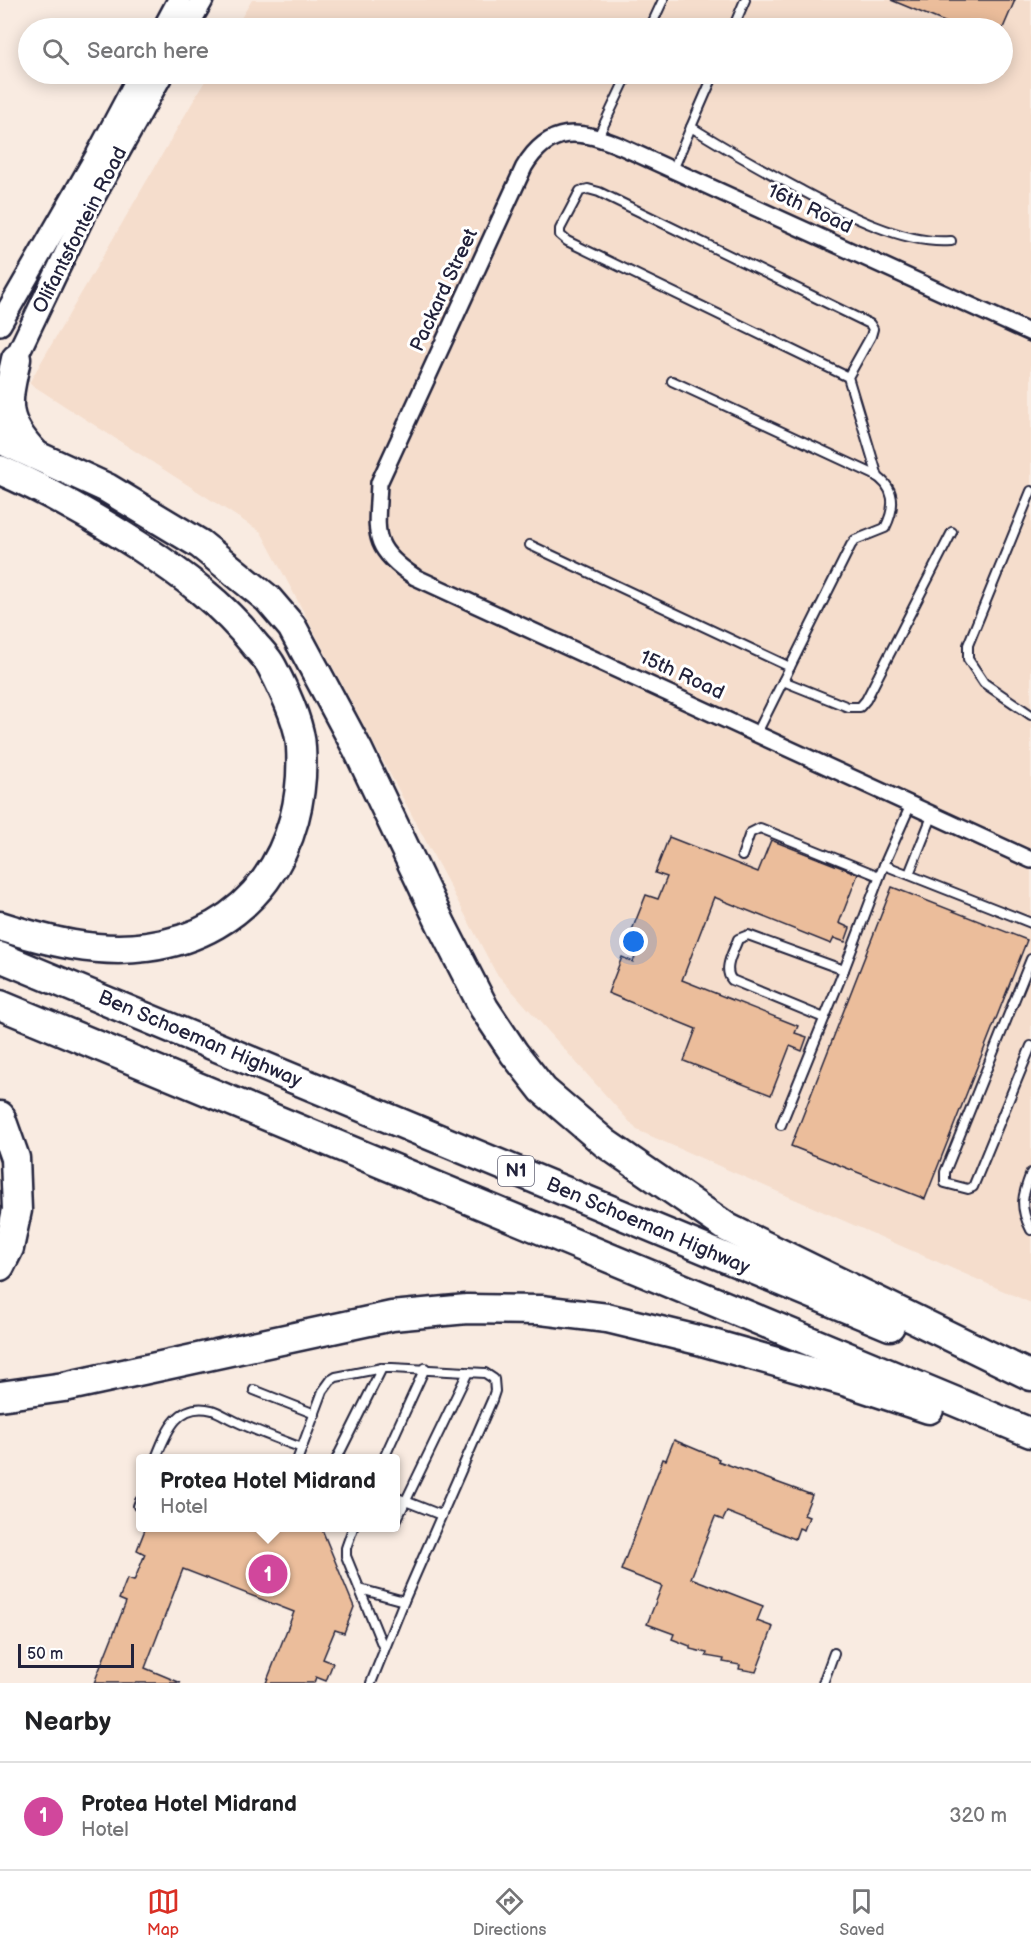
<!DOCTYPE html>
<html lang="en">
<head>
<meta charset="utf-8">
<style>
  :root { --surface:#fff; --page:#f6f6f6; --text:#202124; --muted:#757577; --line:#e0e0e0; --accent:#d93025 }
  body { margin:0; font-family:"Balsamiq Sans",sans-serif; background:var(--page); color:var(--text) }
  .scale { position:absolute; left:18px; bottom:15px; width:116px; box-sizing:border-box; padding-left:6px; border:3px solid #22223b; border-top:0; font-size:16px; line-height:21px; white-space:nowrap; color:#22223b; -webkit-text-stroke:4px #fff; paint-order:stroke }
  .you { position:absolute; left:634px; top:942px; width:21px; height:21px; margin:-15px; border:4px solid #fff; border-radius:50%; background:#1a73e8; box-shadow:0 0 0 9px #1a73e833 }
  .badge { display:grid; place-items:center; width:39px; height:39px; border-radius:50%; background:var(--accent); color:#fff; font-size:20px; font-weight:700 }
  .pin { position:absolute; translate:-50% -50%; border:3px solid #fff; box-shadow:0 2px 6px #0006 }
  .popup { position:absolute; left:136px; top:1454px; width:264px; height:78px; box-sizing:border-box; display:grid; place-content:center; border-radius:6px; background:var(--surface); filter:drop-shadow(0 2px 4px #0005); font-size:20px; white-space:nowrap; color:var(--muted) }
  .popup b { font-size:22px; color:var(--text) }
  .popup::after { content:''; position:absolute; left:50%; top:100%; margin-left:-12px; border:12px solid transparent; border-top-color:var(--surface) }
  .list { margin:0; padding:0; list-style:none }
  h2 { display:flex; justify-content:space-between; align-items:center; height:78px; margin:0; padding:0 24px; font-size:26px }
  h2 small { font-size:20px; font-weight:400; color:var(--muted) }
  .list li { display:grid; grid-template-columns:39px 1fr auto; gap:18px; align-items:center; box-sizing:border-box; height:108px; padding:0 24px; border-top:2px solid var(--line) }
  .list b { display:block; font-size:22px; white-space:nowrap }
  .list p { margin:0; font-size:20px; white-space:nowrap; color:var(--muted) }
  .list em { font-size:20px; font-style:normal; color:var(--muted) }
  .icon { flex:none; width:33px; height:33px; fill:none; stroke:currentColor; stroke-width:2; stroke-linecap:round; stroke-linejoin:round }
  .map { position:relative; flex:none; width:1031px; height:1683px; overflow:hidden }
  .search { position:absolute; background:var(--surface); box-shadow:0 3px 15px #0003; left:18px; right:18px; top:18px; height:66px; display:flex; align-items:center; gap:15px; box-sizing:border-box; padding:0 21px; border-radius:33px; color:var(--muted); font-size:22px }
  .sheet { height:186px; background:var(--surface) }
  nav { display:flex; justify-content:space-around; align-items:center; box-sizing:border-box; height:84px; border-top:2px solid var(--line); background:var(--surface); font-size:16px; color:var(--muted) }
  nav a { display:grid; justify-items:center; gap:3px }
  nav .on { color:var(--accent) }
  .map>svg:first-child { display:block }
  .built { fill:#f5ddcc }
  .building { fill:#ebbd9b; stroke:#22223b; stroke-width:1.5 }
  .lines { fill:none; stroke-linecap:round; stroke-linejoin:round }
  .lane-casing { stroke:#22223b; stroke-width:12 }
  .street-casing { stroke:#22223b; stroke-width:20 }
  .secondary-casing { stroke:#22223b; stroke-width:26 }
  .highway-casing { stroke:#22223b; stroke-width:33 }
  .lane { stroke:#fff; stroke-width:8 }
  .street { stroke:#fff; stroke-width:15 }
  .secondary { stroke:#fff; stroke-width:21 }
  .highway { stroke:#fff; stroke-width:28 }
  .labels { text-anchor:middle; dominant-baseline:central; stroke-width:6; stroke-linejoin:round; paint-order:stroke }
  .shield { fill:#fff; stroke:#646476; stroke-width:1.5 }
  .shield-label { font-size:18px; font-weight:bold; fill:#22223b }
  .street-label { font-size:20px; fill:#22223b; stroke:#fff }
</style>
</head>
<body>
<div class="map">
<svg width="1031" height="1683" viewBox="0 0 1031 1683">
  <rect width="100%" height="100%" fill="#f9ebe1"/>
  <filter id="ink" filterUnits="userSpaceOnUse"><feTurbulence type="fractalNoise" baseFrequency=".0167" numOctaves="2"/><feDisplacementMap in="SourceGraphic" scale="12" xChannelSelector="R" yChannelSelector="G"/><feConvolveMatrix kernelMatrix="1 2 1 2 8 2 1 2 1" color-interpolation-filters="sRGB"/></filter>
  <g filter="url(#ink)">
    <path class="built" d="M252 0H1031V1303L637 1130 496 973 261 532 29 383 209 74H1002V28H235Z"/>
    <g class="building">
      <path d="M891 0H1015L1003 28H959Z"/>
      <path d="M669 837 758 872 771 840 858 874 839 923 850 928 845 942 834 938 831 944 714 897 682 980 798 1026 795 1033 807 1037 802 1051 790 1046 771 1095 684 1061 696 1029 608 993 622 957 633 962 642 940 630 935 646 895 658 899 667 877 655 873Z"/>
      <path d="M892 887 1027 940 925 1199 791 1146Z"/>
      <path d="M674 1440 719 1459 718 1461 812 1495 804 1515 809 1517 804 1530 799 1528 795 1539 727 1512 723 1520 715 1517 691 1578 763 1606 757 1621 773 1627 756 1672 739 1669 740 1665 723 1662 724 1659 706 1656 707 1653 690 1649V1646L672 1639 674 1634 647 1624 662 1586 621 1570 663 1459 666 1460Z"/>
      <path d="M146 1527H321L354 1607 344 1633 335 1630 323 1659 333 1663 326 1681 316 1677 314 1683H266L294 1612 183 1569 145 1668 181 1683H94L126 1602 119 1599 127 1579 134 1581 145 1554 137 1550Z"/>
    </g>
    <g class="lines">
      <g class="lane-casing">
        <g id="lane">
          <path d="M650 28 663 0"/>
          <path d="M733 28 745 0"/>
          <path d="M714 74 691 127C726 149 762 169 799 189 842 212 902 245 951 241"/>
          <path d="M598 137 628 74"/>
          <path d="M673 170 691 127"/>
          <path d="M848 377 871 336 873 329 870 324 599 192 588 189 580 191 560 229V235L567 241 848 377 878 477"/>
          <path d="M672 381 873 474C896 487 896 506 885 528L855 540 851 545 757 733"/>
          <path d="M1031 491 968 645V659L984 683 1031 715"/>
          <path d="M530 545 790 667"/>
          <path d="M783 681 848 707H860L866 700 952 532"/>
          <path d="M742 856 750 833 760 828 879 876"/>
          <path d="M884 865 1031 923"/>
          <path d="M909 874 933 814"/>
          <path d="M1031 959 945 1172V1183L968 1189 973 1187 1031 1046"/>
          <path d="M824 1018 732 980C722 969 734 951 738 939L748 935 844 970"/>
          <path d="M781 1125 844 970 884 865 911 804"/>
          <path d="M1031 1173C1022 1196 1019 1207 1031 1230"/>
          <path d="M254 1390 315 1414"/>
          <path d="M156 1458C166 1433 177 1401 212 1410 219 1412 226 1417 233 1420 255 1431 279 1439 302 1448"/>
          <path d="M298 1458 323 1391 331 1380 336 1377 382 1368H392L485 1373 494 1379 495 1391 492 1400 404 1601 371 1683"/>
          <path d="M337 1458 382 1368"/>
          <path d="M384 1458 425 1368"/>
          <path d="M395 1497 441 1515"/>
          <path d="M138 1506 140 1501"/>
          <path d="M395 1523 468 1372"/>
          <path d="M353 1528 346 1548V1556L384 1649"/>
          <path d="M360 1589 404 1601"/>
          <path d="M823 1683 834 1653"/>
        </g>
      </g>
      <g class="street-casing">
        <path id="street" d="M1031 333 620 146C580 129 549 125 524 167L379 483C377 532 369 547 415 577L1031 860"/>
      </g>
      <g class="secondary-casing">
        <g id="secondary">
          <path d="M164 28 179 0"/>
          <path d="M186 28 202 0"/>
          <path d="M0 324 96 157 140 74"/>
          <path d="M10 370 85 213 162 74"/>
        </g>
      </g>
      <g class="highway-casing">
        <g id="highway">
          <path d="M16 359C7 402 1 418 34 453"/>
          <path d="M0 439 107 488 200 544 268 599 292 627 358 750 442 926 484 1008 514 1053 543 1090 605 1143 728 1228 1031 1376"/>
          <path d="M0 470C49 491 94 517 139 546 182 574 224 605 255 645 261 652 268 659 272 667 283 688 300 724 301 747 307 849 251 933 147 947 97 954 47 941 0 926"/>
          <path d="M0 957 890 1326"/>
          <path d="M0 1005 1031 1433"/>
          <path d="M0 1116 15 1158 17 1210 9 1248 0 1266"/>
          <path d="M0 1396 64 1387 392 1316 467 1309 541 1310 607 1318 702 1341 844 1381 929 1409"/>
        </g>
      </g>
      <use href="#lane" class="lane"/>
      <use href="#street" class="street"/>
      <use href="#secondary" class="secondary"/>
      <use href="#highway" class="highway"/>
    </g>
  </g>
  <g class="labels">
    <rect class="shield" x="498" y="1156" width="36" height="30" rx="4.5"/>
    <g class="shield-label">
      <text x="516" y="1171">N1</text>
    </g>
    <g class="street-label">
      <text transform="translate(810 209) rotate(25)">16th Road</text>
      <text transform="translate(80 230) rotate(-63)">Olifantsfontein Road</text>
      <text transform="translate(444 290) rotate(-65)">Packard Street</text>
      <text transform="translate(682 675) rotate(25)">15th Road</text>
      <text transform="translate(200 1039) rotate(23)">Ben Schoeman Highway</text>
      <text transform="translate(648 1226) rotate(23)">Ben Schoeman Highway</text>
    </g>
  </g>
</svg>
<div class="scale">50 m</div>
<div class="you"></div>
<div class="pin badge" style="left:268px;top:1574px;background:#d1479c">1</div>
<div class="popup"><b>Protea Hotel Midrand</b>Hotel</div>
<div class="search"><svg class="icon" aria-label="search" viewBox="0 0 24 24"><circle cx="10" cy="10" r="6"/><path d="M15 15l6 6"/></svg>Search here</div>
</div>
<section class="sheet">
<h2>Nearby<small></small></h2>
<ul class="list">
<li><span class="badge" style="background:#d1479c">1</span><div><b>Protea Hotel Midrand</b><p>Hotel</p></div><em>320 m</em></li>
</ul>
</section>
<nav>
<a class="on"><svg class="icon" aria-label="map" viewBox="0 0 24 24"><path d="M3 6l6-2 6 2 6-2v14l-6 2-6-2-6 2zM9 4v14M15 6v14"/></svg>Map</a>
<a><svg class="icon" aria-label="directions" viewBox="0 0 24 24"><path d="M12 3l9 9-9 9-9-9zM9 14v-3h6M13 9l2 2-2 2"/></svg>Directions</a>
<a><svg class="icon" aria-label="saved" viewBox="0 0 24 24"><path d="M7 4h10v16l-5-4-5 4z"/></svg>Saved</a>
</nav>
</body>
</html>
